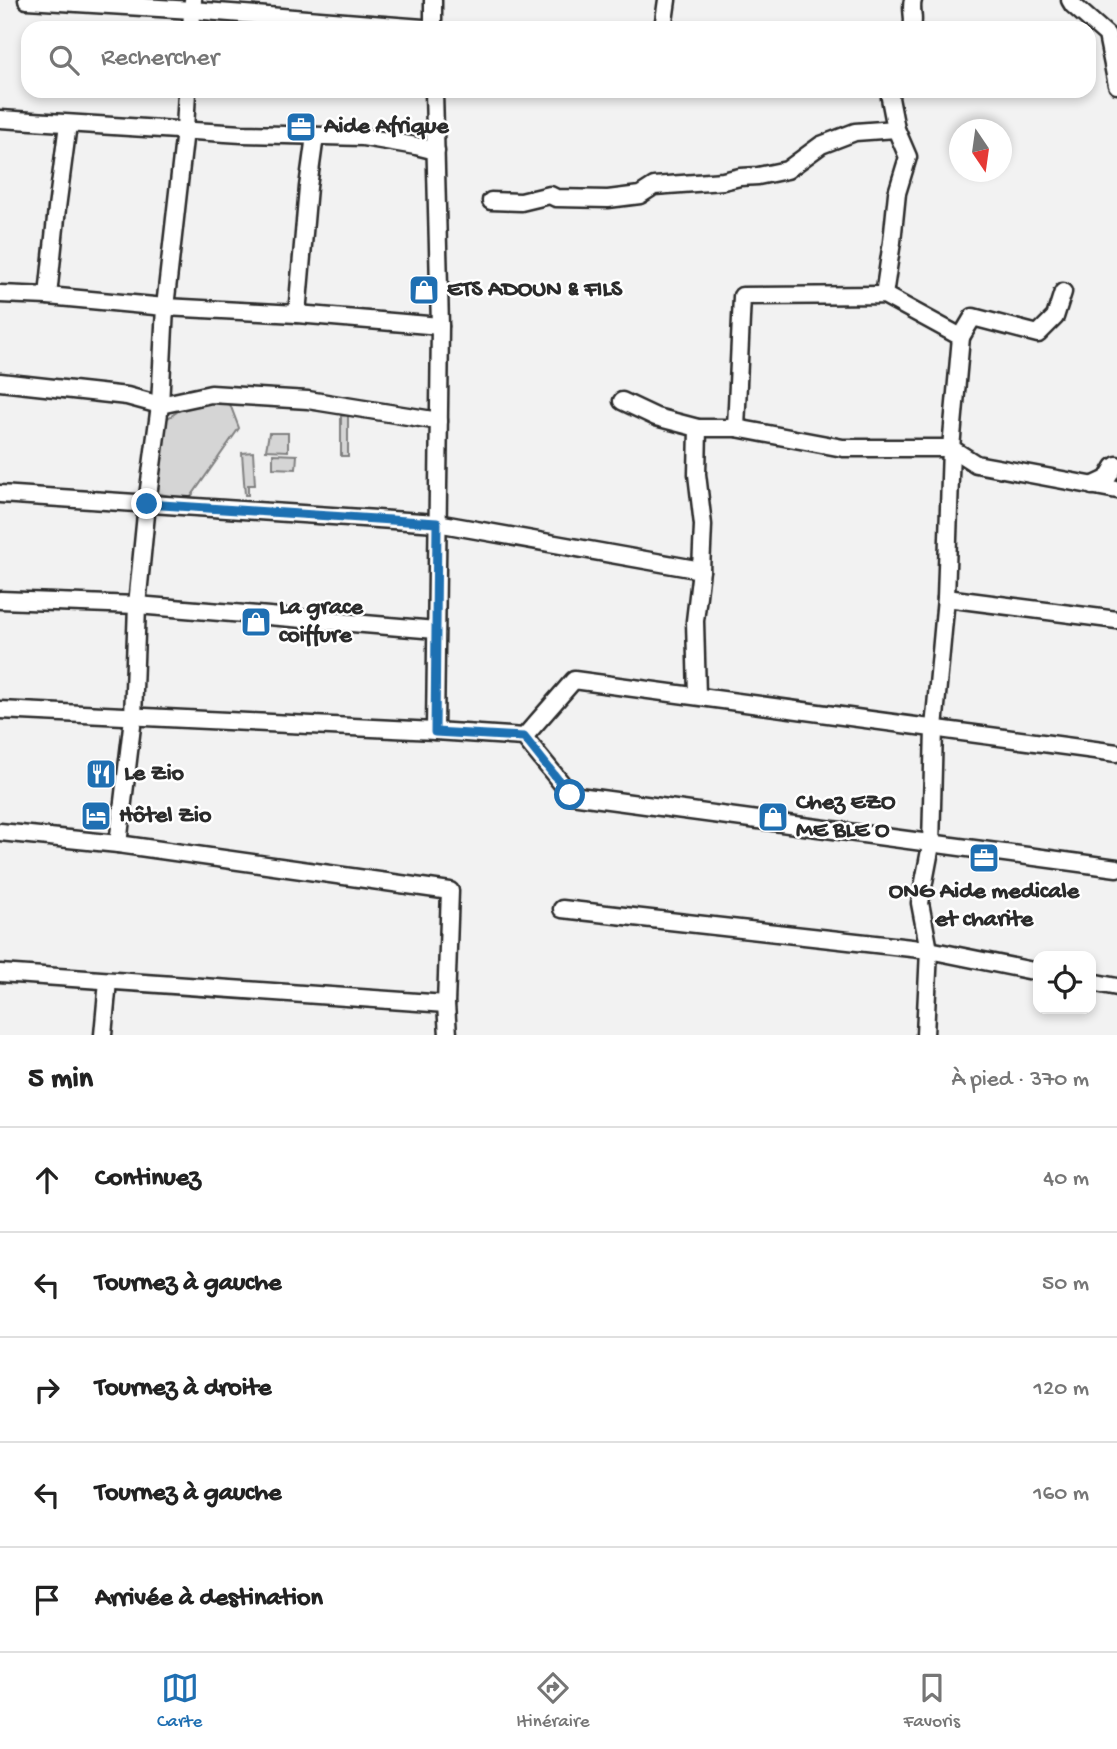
<!DOCTYPE html>
<html lang="fr">
<head>
<meta charset="utf-8">
<style>
  :root { --surface:#fff; --page:#f2f2f2; --text:#222; --muted:#767676; --line:#e0e0e0; --accent:#1f6fb2 }
  body { margin:0; font-family:"Gochi Hand",sans-serif; background:var(--page); color:var(--text) }
  .controls { position:absolute; right:21px; bottom:21px; display:grid; overflow:hidden; border-radius:14px; box-shadow:0 4px 10px #0003 }
  .controls button { width:63px; height:63px; display:grid; place-items:center; padding:0; border:0; border-bottom:2px solid var(--line); background:var(--surface); color:var(--text); font:35px sans-serif }
  .compass { position:absolute; left:949px; top:119px; width:63px; height:63px; border-radius:50%; background:var(--surface); box-shadow:0 4px 10px #0003; rotate:167deg }
  .stop { position:absolute; width:21px; height:21px; margin:-16px; border:5px solid #1f6fb2; border-radius:50%; background:#fff }
  .stop.end { background:#1f6fb2; border-color:#fff; box-shadow:0 2px 7px #0008 }
  .list { margin:0; padding:0; list-style:none }
  h2 { display:flex; justify-content:space-between; align-items:center; height:91px; margin:0; padding:0 28px; font-size:30px }
  h2 small { font-size:23px; font-weight:400; color:var(--muted) }
  .list li { display:grid; grid-template-columns:46px 1fr auto; gap:21px; align-items:center; box-sizing:border-box; height:105px; padding:0 28px; border-top:2px solid var(--line) }
  .list b { display:block; font-size:26px; white-space:nowrap }
  .list em { font-size:23px; font-style:normal; color:var(--muted) }
  .icon { flex:none; width:38px; height:38px; fill:none; stroke:currentColor; stroke-width:2; stroke-linecap:round; stroke-linejoin:round }
  .map { position:relative; flex:none; width:1117px; height:1035px; overflow:hidden }
  .search { position:absolute; background:var(--surface); box-shadow:0 4px 10px #0003; left:21px; right:21px; top:21px; height:77px; display:flex; align-items:center; gap:18px; box-sizing:border-box; padding:0 24px; border-radius:21px; color:var(--muted); font-size:26px }
  .sheet { height:616px; background:var(--surface) }
  nav { display:flex; justify-content:space-around; align-items:center; box-sizing:border-box; height:98px; border-top:2px solid var(--line); background:var(--surface); font-size:19px; color:var(--muted) }
  nav a { display:grid; justify-items:center; gap:4px }
  nav .on { color:var(--accent) }
  .map>svg:first-child { display:block }
  .green { fill:#d5d5d5; stroke:#808080; stroke-width:2 }
  .lines { fill:none; stroke-linecap:round; stroke-linejoin:round }
  .minor-casing { stroke:#2b2b2b; stroke-width:21 }
  .minor { stroke:#fff; stroke-width:16 }
  .route { stroke:#1f6fb2; stroke-width:9 }
  .labels { text-anchor:middle; dominant-baseline:central; stroke-width:5; stroke-linejoin:round; paint-order:stroke }
  .poi-label { font-size:24px; font-weight:bold; fill:#2b2b2b; stroke:#fff; text-anchor:start }
</style>
</head>
<body>
<div class="map">
<svg width="1117" height="1035" viewBox="0 0 1117 1035">
  <rect width="100%" height="100%" fill="#f2f2f2"/>
  <filter id="ink" filterUnits="userSpaceOnUse"><feTurbulence type="fractalNoise" baseFrequency=".0143" numOctaves="2"/><feDisplacementMap in="SourceGraphic" scale="14" xChannelSelector="R" yChannelSelector="G"/><feConvolveMatrix kernelMatrix="1 2 1 2 8 2 1 2 1" color-interpolation-filters="sRGB"/></filter>
  <g filter="url(#ink)">
    <g class="green">
      <path d="M198 398 228 399 239 428 188 501 153 492 162 422Z"/>
      <path d="M348 415V456H341V416Z"/>
      <path d="M269 433H288V451L266 450Z"/>
      <path d="M253 452 255 485H248V495H245L242 453Z"/>
      <path d="M273 454 297 455 296 469 273 468Z"/>
    </g>
    <g class="lines">
      <g class="minor-casing">
        <g id="minor">
          <path d="M27 0 192 10 423 28"/>
          <path d="M433 0V28"/>
          <path d="M1070 0 1073 5 1107 35 1117 85"/>
          <path d="M191 28 193 0"/>
          <path d="M663 28 667 0"/>
          <path d="M912 28C915 18 910 9 913 0"/>
          <path d="M434 91 440 326 435 731"/>
          <path d="M0 119 242 134 363 137 416 146 436 151"/>
          <path d="M491 201 521 202 550 195 556 198 608 199 640 195 654 186 723 181 740 177 758 176 787 170 821 145 855 132 896 129"/>
          <path d="M0 294 48 296 165 307 297 314 440 326"/>
          <path d="M884 295 892 242 897 193 908 157 896 129 890 98 891 91"/>
          <path d="M48 296 57 208 68 124"/>
          <path d="M297 314 308 187 315 136"/>
          <path d="M961 337 973 317 1038 334 1055 317 1063 292"/>
          <path d="M0 382 127 396 160 405 211 394 308 400 439 421"/>
          <path d="M622 401 656 417 698 428H736L843 448H951L976 464 1117 490"/>
          <path d="M736 428 742 296 884 295 961 337 951 448 946 598 934 728 931 845 920 903 929 950 925 1035"/>
          <path d="M1092 486 1107 479 1114 467 1117 465"/>
          <path d="M0 494 437 523 701 570"/>
          <path d="M946 598 1117 620"/>
          <path d="M0 600 137 605 436 630"/>
          <path d="M697 696 695 621 701 570 703 525 697 474 698 428"/>
          <path d="M0 710 435 731 524 737 571 795 1117 868"/>
          <path d="M524 737 574 680 1117 753"/>
          <path d="M0 832 118 844 450 891 446 1004 448 1035"/>
          <path d="M118 844 133 718 137 605 147 504 160 405 165 307 185 130 187 91"/>
          <path d="M562 909 929 950 1038 972"/>
          <path d="M0 973 446 1004"/>
          <path d="M1091 982 1117 987"/>
          <path d="M103 1035 108 981"/>
        </g>
      </g>
      <use href="#minor" class="minor"/>
    </g>
  </g>
  <g class="lines" filter="url(#ink)">
    <path class="route" d="M147 504 437 523 435 732 524 737 570 795"/>
  </g>
  <defs>
    <g id="office-square" transform="scale(1.575)"><rect x="-9" y="-9" width="18" height="18" rx="4" fill="#1f6fb2" stroke="#fff"/><path d="M-6-3h4V-5.5h4V-3h4V5H-6ZM-1-4.5V-3h2v-1.5ZM-6 0V1H6V0Z" fill="#fff"/></g>
    <g id="shop-square" transform="scale(1.575)"><rect x="-9" y="-9" width="18" height="18" rx="4" fill="#1f6fb2" stroke="#fff"/><path d="M-5-2.5h2.3a2.7 3.5 0 0 1 5.4 0H5L5.5 6h-11ZM-1.5-2.5h3a1.5 2.3 0 0 0-3 0Z" fill="#fff"/></g>
    <g id="restaurant-square" transform="scale(1.575)"><rect x="-9" y="-9" width="18" height="18" rx="4" fill="#1f6fb2" stroke="#fff"/><path d="M-5-6h1v4h1v-4h1v4h1v-4h1v5L-1.5 .5V6h-2V.5L-5-1ZM5-6V6H3V1.5H1.5Q1.5-4 5-6Z" fill="#fff"/></g>
    <g id="hotel-square" transform="scale(1.575)"><rect x="-9" y="-9" width="18" height="18" rx="4" fill="#1f6fb2" stroke="#fff"/><path d="M-6-4.5h1.5V1H6V5H4.5V3h-9V5H-6ZM-4 0a1.8 1.8 0 1 1 3.6 0ZM.5 0V-2.5h3Q6-2.5 6 0Z" fill="#fff"/></g>
  </defs>
  <g fill-rule="evenodd">
    <use href="#office-square" x="301" y="127"/>
    <use href="#shop-square" x="424" y="290"/>
    <use href="#shop-square" x="256" y="622"/>
    <use href="#restaurant-square" x="101" y="774"/>
    <use href="#hotel-square" x="96" y="816"/>
    <use href="#shop-square" x="773" y="817"/>
    <use href="#office-square" x="984" y="858"/>
  </g>
  <g class="labels">
    <g class="poi-label">
      <text x="324" y="127">Aide Afrique</text>
      <text x="447" y="290">ETS ADOUN &amp; FILS</text>
      <text x="279" y="608">La grace<tspan x="279" dy="28">coiffure</tspan></text>
      <text x="124" y="774">Le Zio</text>
      <text x="796" y="803">Chez EZO<tspan x="796" dy="28">ME BLE O</tspan></text>
      <text x="119" y="816">Hôtel Zio</text>
      <text x="984" y="892" text-anchor="middle">ONG Aide medicale<tspan x="984" dy="28">et charite</tspan></text>
    </g>
  </g>
</svg>
<div class="controls">
<button><svg class="icon" aria-label="locate" viewBox="0 0 24 24"><circle cx="12" cy="12" r="6"/><path d="M12 2v4M12 18v4M2 12h4M18 12h4"/></svg></button>
</div>
<svg class="compass" viewBox="-18 -18 36 36"><path d="M0-13l5 13h-10z" fill="#e53935"/><path d="M0 13l5-13h-10z" fill="#767676"/></svg>
<div class="stop" style="left:570px;top:795px"></div>
<div class="stop end" style="left:147px;top:504px"></div>
<div class="search"><svg class="icon" aria-label="search" viewBox="0 0 24 24"><circle cx="10" cy="10" r="6"/><path d="M15 15l6 6"/></svg>Rechercher</div>
</div>
<section class="sheet">
<h2>5 min<small>À pied · 370 m</small></h2>
<ul class="list">
<li><svg class="icon" aria-label="ahead" viewBox="0 0 24 24"><path d="M12 20V5M6 11l6-6 6 6"/></svg><div><b>Continuez</b></div><em>40 m</em></li>
<li><svg class="icon" aria-label="left" viewBox="0 0 24 24"><path d="M17 20v-9H6M10 6l-5 5 5 5"/></svg><div><b>Tournez à gauche</b></div><em>50 m</em></li>
<li><svg class="icon" aria-label="right" viewBox="0 0 24 24"><path d="M7 20v-9h11M14 6l5 5-5 5"/></svg><div><b>Tournez à droite</b></div><em>120 m</em></li>
<li><svg class="icon" aria-label="left" viewBox="0 0 24 24"><path d="M17 20v-9H6M10 6l-5 5 5 5"/></svg><div><b>Tournez à gauche</b></div><em>160 m</em></li>
<li><svg class="icon" aria-label="arrive" viewBox="0 0 24 24"><path d="M6 21V4h12l-3 4 3 4H6"/></svg><div><b>Arrivée à destination</b></div></li>
</ul>
</section>
<nav>
<a class="on"><svg class="icon" aria-label="map" viewBox="0 0 24 24"><path d="M3 6l6-2 6 2 6-2v14l-6 2-6-2-6 2zM9 4v14M15 6v14"/></svg>Carte</a>
<a><svg class="icon" aria-label="directions" viewBox="0 0 24 24"><path d="M12 3l9 9-9 9-9-9zM9 14v-3h6M13 9l2 2-2 2"/></svg>Itinéraire</a>
<a><svg class="icon" aria-label="saved" viewBox="0 0 24 24"><path d="M7 4h10v16l-5-4-5 4z"/></svg>Favoris</a>
</nav>
</body>
</html>
